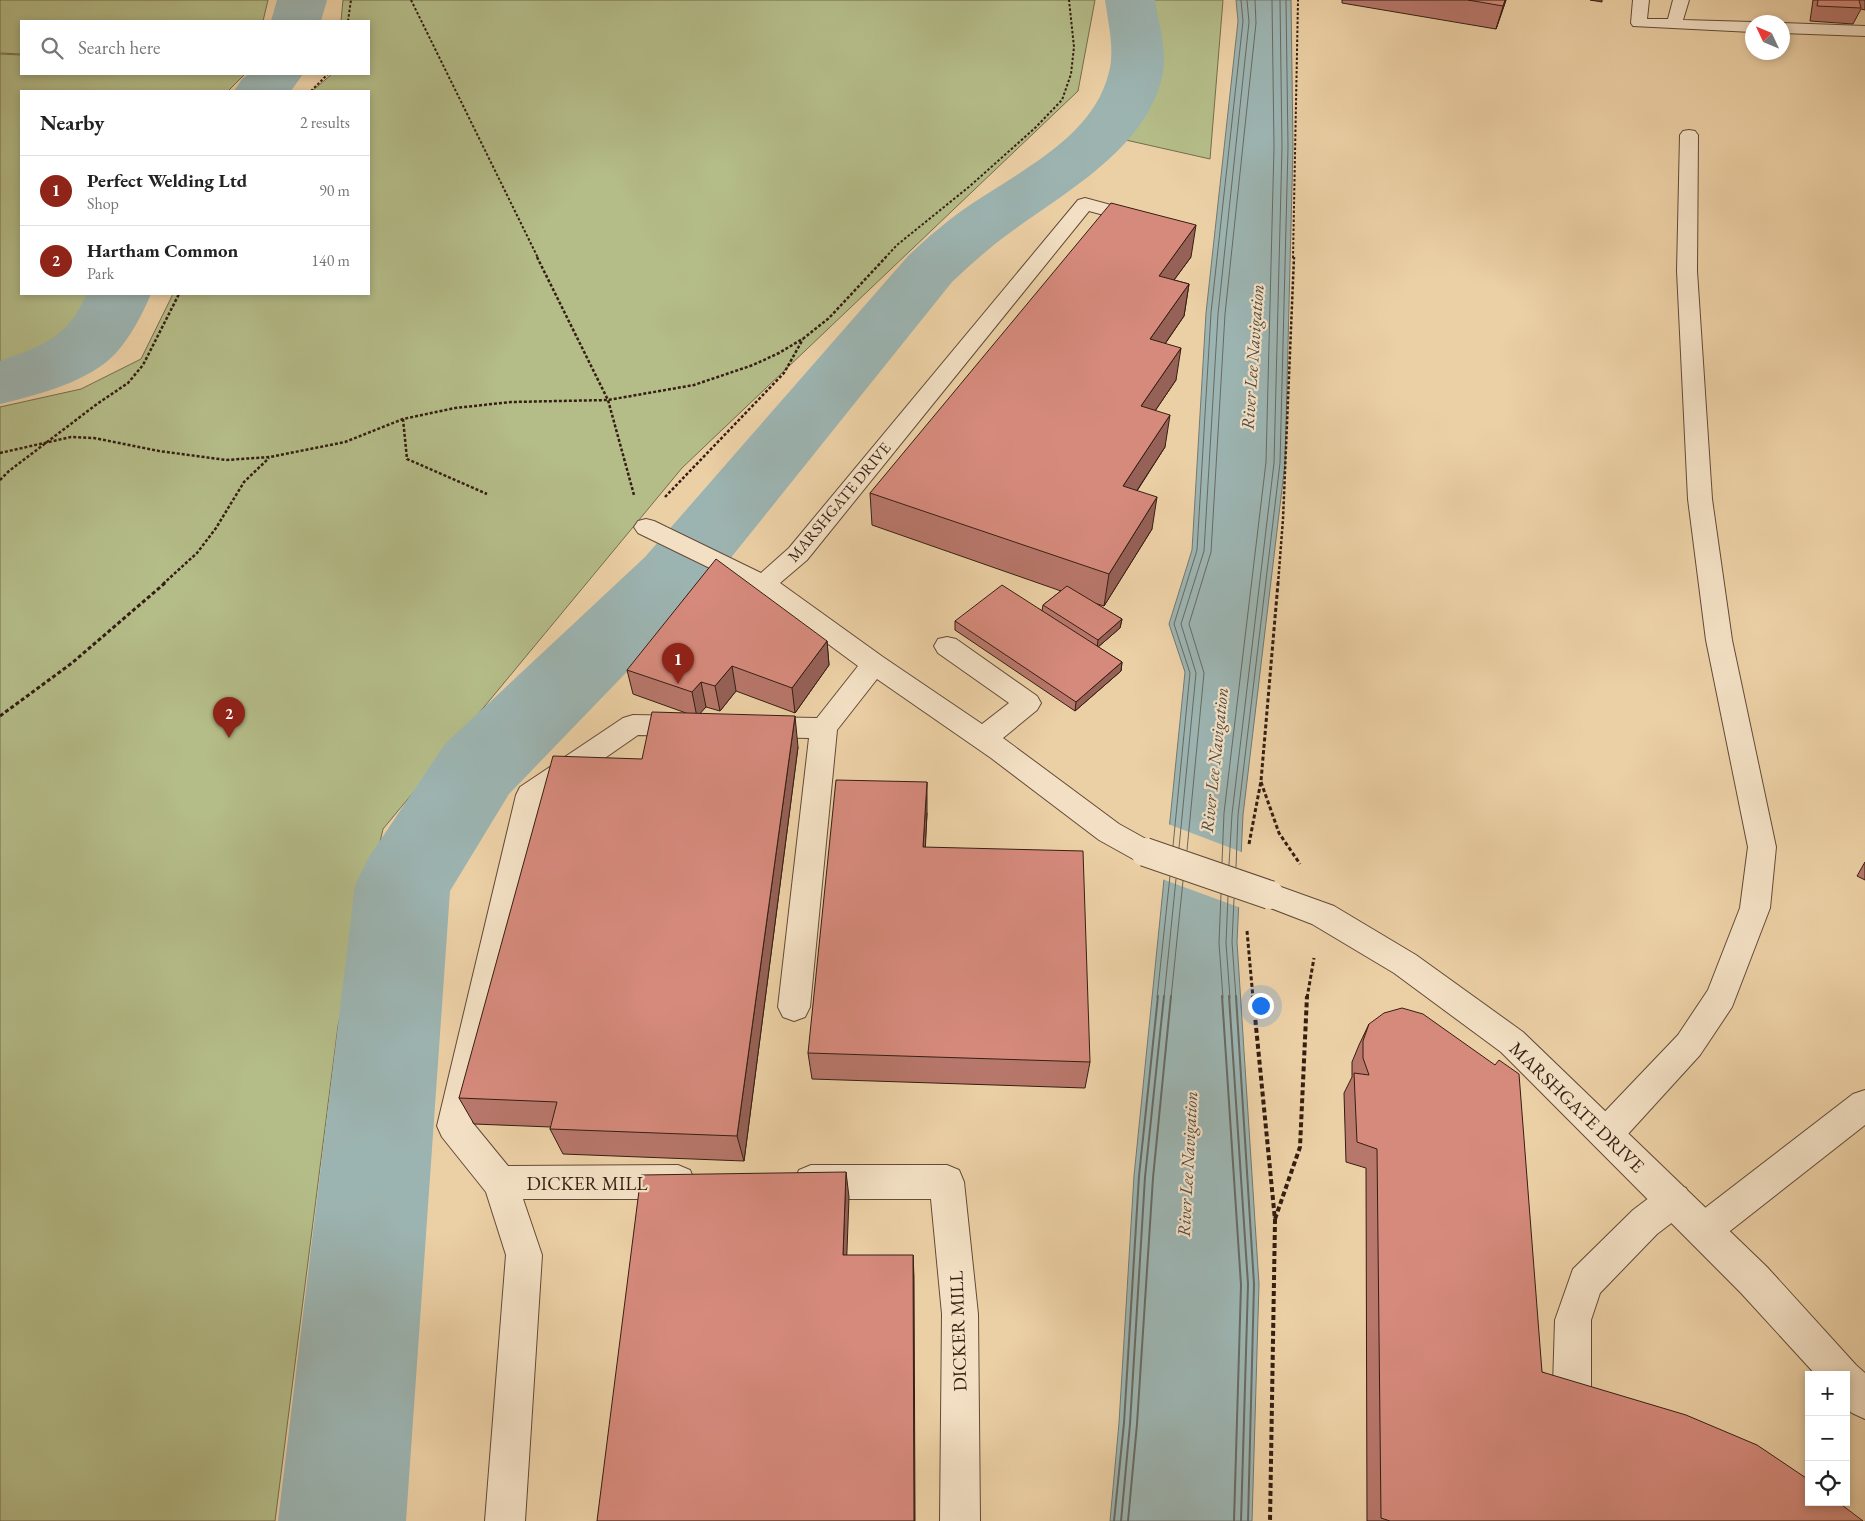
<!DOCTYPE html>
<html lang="en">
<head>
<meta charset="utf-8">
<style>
  :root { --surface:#fff; --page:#f6f6f6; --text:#222; --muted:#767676; --line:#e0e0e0; --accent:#8f2418 }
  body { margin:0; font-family:"EB Garamond",serif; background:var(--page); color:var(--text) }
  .controls { position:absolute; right:15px; bottom:15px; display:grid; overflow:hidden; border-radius:0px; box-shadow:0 2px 8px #0003 }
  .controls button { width:45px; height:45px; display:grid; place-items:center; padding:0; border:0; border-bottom:1px solid var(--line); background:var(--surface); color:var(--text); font:25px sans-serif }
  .compass { position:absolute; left:1745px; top:15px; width:45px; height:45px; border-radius:50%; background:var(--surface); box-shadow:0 2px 8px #0003; rotate:314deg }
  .you { position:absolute; left:1260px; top:1005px; width:18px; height:18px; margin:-12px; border:4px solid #fff; border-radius:50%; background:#1a73e8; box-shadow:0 0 0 8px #1a73e833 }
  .badge { display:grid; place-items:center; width:32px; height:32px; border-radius:50%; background:var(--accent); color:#fff; font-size:16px; font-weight:700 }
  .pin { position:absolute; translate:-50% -41px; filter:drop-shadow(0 1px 2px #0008) }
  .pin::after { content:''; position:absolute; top:26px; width:18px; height:15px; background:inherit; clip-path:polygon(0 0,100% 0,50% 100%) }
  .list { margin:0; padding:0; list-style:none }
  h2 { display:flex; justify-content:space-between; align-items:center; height:65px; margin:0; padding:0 20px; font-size:21px }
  h2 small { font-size:16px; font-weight:400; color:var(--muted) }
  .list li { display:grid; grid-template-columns:32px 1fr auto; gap:15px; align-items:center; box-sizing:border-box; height:70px; padding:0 20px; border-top:1px solid var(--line) }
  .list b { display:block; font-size:19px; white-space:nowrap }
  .list p { margin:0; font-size:16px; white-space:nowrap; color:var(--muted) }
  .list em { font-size:16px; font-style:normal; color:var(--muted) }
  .icon { flex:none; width:28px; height:28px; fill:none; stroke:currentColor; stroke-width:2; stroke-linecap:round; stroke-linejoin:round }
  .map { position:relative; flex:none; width:1865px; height:1521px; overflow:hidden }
  .search { position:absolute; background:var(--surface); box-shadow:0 2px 8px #0003; left:20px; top:20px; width:350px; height:55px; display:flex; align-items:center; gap:12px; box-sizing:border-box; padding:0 18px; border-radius:0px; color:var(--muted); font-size:19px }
  .panel { position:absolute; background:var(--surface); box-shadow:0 2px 8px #0003; left:20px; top:90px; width:350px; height:205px; border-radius:0px }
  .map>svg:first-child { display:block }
  .green { fill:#b4bc88; stroke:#746d4d }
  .water { fill:#9cb4b1; stroke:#737871 }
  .pier { fill:#ecd0a5 }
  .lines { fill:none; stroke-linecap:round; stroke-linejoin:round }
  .shore-far1 { stroke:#686962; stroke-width:1 }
  .shore { stroke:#686962; stroke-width:2 }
  .river { fill:#9cb4b1; fill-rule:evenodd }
  .service-casing { stroke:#634a37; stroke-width:2 }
  .minor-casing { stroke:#634a37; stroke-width:2 }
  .path-far3 { stroke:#351e12; stroke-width:2; stroke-dasharray:2.5 2; stroke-linecap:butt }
  .path-far2 { stroke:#351e12; stroke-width:2.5; stroke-dasharray:3 2; stroke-linecap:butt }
  .path-far1 { stroke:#351e12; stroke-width:3; stroke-dasharray:4 2.5; stroke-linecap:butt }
  .path { stroke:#351e12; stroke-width:4; stroke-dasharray:5 3; stroke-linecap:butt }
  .service { fill:#f3e0c4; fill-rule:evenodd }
  .minor { fill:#f3e0c4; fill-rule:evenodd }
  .service-bridge-casing { stroke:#634a37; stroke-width:30; stroke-linecap:butt }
  .service-bridge { stroke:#f3e0c4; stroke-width:28 }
  .wall { fill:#b8776b; stroke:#351e12 }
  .shaded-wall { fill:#966157; stroke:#351e12 }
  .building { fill:#d68a7c; stroke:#351e12 }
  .labels { text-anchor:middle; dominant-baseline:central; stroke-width:4.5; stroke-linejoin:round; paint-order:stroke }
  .street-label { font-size:16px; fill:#351e12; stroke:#f3e0c4 }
  .water-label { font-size:18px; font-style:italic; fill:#544b42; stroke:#f3e0c4 }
  .near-street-label { font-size:19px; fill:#351e12; stroke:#f3e0c4 }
</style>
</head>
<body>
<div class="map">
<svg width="1865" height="1521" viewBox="0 0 1865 1521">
  <rect width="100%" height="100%" fill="#ecd0a5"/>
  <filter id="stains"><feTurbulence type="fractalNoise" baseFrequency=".004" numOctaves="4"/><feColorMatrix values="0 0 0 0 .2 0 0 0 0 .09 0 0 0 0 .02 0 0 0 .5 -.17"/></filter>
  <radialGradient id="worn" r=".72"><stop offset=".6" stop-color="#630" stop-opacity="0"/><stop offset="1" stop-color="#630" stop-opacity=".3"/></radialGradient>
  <g class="green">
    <path d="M0 0H268L263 21H21V54L0 53Z"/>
    <path d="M343 0H1095L1078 91 682 468 383 829 338 1026 275 1521H0V407L81 389 141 359 173 294H369V91H312L332 74H369V21H341Z"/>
    <path d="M1146 0H1223L1210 159 1117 138 1142 110 1152 67Z"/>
    <path d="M0 54 21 55V74H245L228 91H21V294H91L82 314 29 364 0 372Z"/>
  </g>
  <path class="water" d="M1236 0H1291L1293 147 1285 464 1243 815 1237 942 1259 1284 1252 1521H1110L1119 1423 1134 1176 1185 672 1169 624 1192 550 1206 313 1238 21Z"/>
  <path class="pier" d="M1168 824 1244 853 1241 908 1162 879Z"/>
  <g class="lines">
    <g class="shore-far1">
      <path d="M1173 846 1190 673 1174 624 1197 550 1211 313 1243 21 1241 0"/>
      <path d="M1179 848 1196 673 1181 624 1204 551 1218 314 1249 22 1247 0"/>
      <path d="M1187 850 1204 673 1189 624 1211 552 1225 314 1256 23 1255 0"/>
      <path d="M1222 863 1224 813 1266 462 1274 147 1272 0"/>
      <path d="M1229 865 1232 814 1274 463 1282 147 1280 0"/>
      <path d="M1236 867 1238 815 1280 463 1288 147 1286 0"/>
      <path d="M1221 894 1219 943 1223 998"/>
      <path d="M1228 896 1226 943 1230 998"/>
      <path d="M1234 899 1232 942 1236 998"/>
      <path d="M1157 998 1170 876"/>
      <path d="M1164 998 1176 879"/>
      <path d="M1171 998 1183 881"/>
    </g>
    <g class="shore">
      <path d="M1222 996 1241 1285 1234 1521"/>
      <path d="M1229 996 1248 1284 1241 1521"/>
      <path d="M1236 996 1254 1284 1248 1521"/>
      <path d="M1114 1521 1124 1423 1139 1176 1158 996"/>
      <path d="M1121 1521 1130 1424 1145 1177 1164 996"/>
      <path d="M1128 1521 1137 1424 1153 1178 1171 996"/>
    </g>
    <g class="river">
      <path d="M277 0H327L321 21H271Z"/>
      <path d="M1105 0H1155C1158 22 1167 49 1163 72 1148 153 1053 198 995 244 980 256 966 269 952 282L701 595 509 794 450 891 406 1521H278L355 885 369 857 445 744 645 557 908 256C928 237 949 219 973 203 1023 169 1094 136 1109 72 1115 50 1108 22 1105 0Z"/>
      <path d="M249 74H303L291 91H234L242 79Z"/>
      <path d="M87 294H151C142 315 131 336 116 353 89 382 37 395 0 404V361C23 353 56 342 71 321 78 313 82 303 87 294Z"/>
    </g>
    <g class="service-casing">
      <g id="service">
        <path d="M1633 0H1649L1647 19H1668L1673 0H1689L1683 20 1752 22V32L1633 26 1631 23Z"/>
        <path d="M1782 23 1865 26V36L1782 33Z"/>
        <path d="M1689 130 1695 131 1698 135 1697 271 1712 499 1732 640 1776 847 1770 908 1732 1007 1700 1055 1618 1145 1606 1150 1594 1145 1589 1134 1594 1123 1678 1035 1708 990 1740 908 1748 847 1706 640 1688 499 1677 271 1680 135 1683 131Z"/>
        <path d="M1085 198 1148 215 1150 219 1148 223 1141 225 1089 211 807 560 780 583 883 657 982 724 1009 703 938 653 934 646 938 639 947 637 956 639 1037 696 1041 703 1037 710 1003 738 1119 824 1155 844 1159 852 1155 860 1145 864 1135 860 1099 840 991 758 877 679 837 730 810 1007 805 1017 794 1021 783 1017 778 1007 809 738 758 737 748 734 745 727 748 720 758 717 817 718 858 666 755 590 638 533 634 527 638 521 646 519 654 521 761 573 789 548 1078 200Z"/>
        <path d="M633 715 688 716 698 719 701 726 698 733 688 736 638 735 543 801 472 1122 508 1166 678 1165 690 1170 695 1182 690 1194 678 1199H523L542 1255 525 1521H485L506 1255 486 1192 442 1137 437 1126 516 795 520 787 623 718Z"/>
        <path d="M1865 1090V1125L1716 1242 1704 1247 1692 1242 1687 1230 1692 1218 1853 1094Z"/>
        <path d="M811 1165H947L959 1170 964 1182 978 1314 980 1521H940L942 1314 931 1199H811L799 1194 794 1182 799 1170Z"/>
        <path d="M1674 1183 1686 1188 1691 1200 1686 1212 1657 1234 1600 1293 1591 1320V1386L1585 1399 1572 1405 1559 1399 1553 1386 1555 1320 1573 1269 1633 1210 1662 1188Z"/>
      </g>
    </g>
    <g class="minor-casing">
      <path id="minor" d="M1270 883 1334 906 1416 955 1523 1032 1767 1267 1856 1365 1865 1373V1419L1852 1413 1846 1408V1375H1816L1741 1293 1501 1052 1394 973 1312 924 1260 904 1255 895 1260 886Z"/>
    </g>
    <g class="path-far3">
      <path d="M411 0 538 258"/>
      <path d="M348 21 351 0"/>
      <path d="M311 91 328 74"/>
      <path d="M885 258 897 245 970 186 1036 127 1062 100 1071 74 1074 47 1069 0"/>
      <path d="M1293 258 1298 0"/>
    </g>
    <g class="path-far2">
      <path d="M537 257 608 400 634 495"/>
      <path d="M403 419 407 459 487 494"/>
      <path d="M0 453 71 437 94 438 159 451 226 460 270 457 345 442 403 419 455 408 511 402 608 400 694 385 753 365 779 353 804 338 829 318 886 257"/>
      <path d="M0 480 9 471 97 404 128 383 143 365 179 294"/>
      <path d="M665 497 784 373 803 339"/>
      <path d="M163 584 197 553 216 528 244 482 269 458"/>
      <path d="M1278 584 1283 519 1294 257"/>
    </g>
    <g class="path-far1">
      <path d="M0 716 72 663 165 583"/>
      <path d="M1261 782 1279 833 1300 864"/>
      <path d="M1249 844 1261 781 1278 583"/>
      <path d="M1247 931 1253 998"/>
      <path d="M1307 998 1314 958"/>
    </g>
    <g class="path">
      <path d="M1253 996 1275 1220 1270 1521"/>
      <path d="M1275 1219 1300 1147 1307 996"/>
    </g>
    <use href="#service" class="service"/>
    <use href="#minor" class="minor"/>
    <g class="service-bridge-casing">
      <path id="service-bridge" d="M1145 852 1270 895"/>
    </g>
    <use href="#service-bridge" class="service-bridge"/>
  </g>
  <g class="wall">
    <path d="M1342 0H1506L1496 29 1342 3Z"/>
    <path d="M1590 0H1602V2Z"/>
    <path d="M1813 0H1865V10L1861 9 1853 24 1810 21Z"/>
    <path d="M1191 257 1174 280 1189 284 1184 316 1165 344 1176 380 1155 411 1165 447 1137 491 1152 529 1104 606 1094 603 1122 619 1120 628 1098 647 1122 662 1121 671 1075 711 955 630V621L1042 611 1043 605 1061 591 872 525 870 493Z"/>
    <path d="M827 641 829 665 795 713 736 691 720 711 706 707 700 713 798 747 744 1161 563 1154 550 1129 551 1127 474 1124 459 1098 642 759 686 713 633 694 627 670Z"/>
    <path d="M927 813 925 847 1090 1062 1085 1088 812 1079 808 1053Z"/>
    <path d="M1865 862V880L1857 876Z"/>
    <path d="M1369 1024 1542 1372 1863 1521H1367L1366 1168 1346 1162 1344 1093 1352 1077V1062L1359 1045Z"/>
  </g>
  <g class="shaded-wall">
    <path d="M1505 0H1506L1504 6 1496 29Z"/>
    <path d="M1196 225 1191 257 1154 307 1159 276Z"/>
    <path d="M1189 284 1184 316 1146 371 1150 339Z"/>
    <path d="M1181 348 1176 380 1136 439 1141 406Z"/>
    <path d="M1170 415 1165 447 1119 518 1123 486Z"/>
    <path d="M1157 497 1152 529 1104 606 1109 574Z"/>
    <path d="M1122 619 1120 628 1097 648 1098 640Z"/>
    <path d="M827 641 829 665 795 713 792 688Z"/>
    <path d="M1122 662 1121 671 1075 711 1076 702Z"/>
    <path d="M732 666 736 691 720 711 715 686Z"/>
    <path d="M701 682 706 707 697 717 692 692Z"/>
    <path d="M795 716 798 747 744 1161 737 1136Z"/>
    <path d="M927 782V813L924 876 923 847Z"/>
    <path d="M846 1172 849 1197 846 1277 843 1255Z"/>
    <path d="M913 1255 914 1277 915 1521H914Z"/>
  </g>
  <g class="building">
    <path d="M1468 0H1505L1503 6Z"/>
    <path d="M1818 0H1859L1861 8 1817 6Z"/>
    <path d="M1111 203 1196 225 1159 276 1189 284 1150 339 1181 348 1141 406 1170 415 1123 486 1157 497 1109 574 870 493Z"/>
    <path d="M716 559 827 641 792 688 732 666 715 686 701 682 692 692 627 670Z"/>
    <path d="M1002 585 1122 662 1076 702 955 621Z"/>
    <path d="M1067 586 1122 619 1098 640 1043 605Z"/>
    <path d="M652 712 795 716 737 1136 550 1129 557 1102 459 1098 553 756 642 759Z"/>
    <path d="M836 780 927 782 923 847 1083 851 1090 1062 808 1053Z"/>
    <path d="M1402 1008 1423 1014 1495 1065 1499 1060 1519 1074 1542 1372 1686 1415 1757 1445 1809 1480V1502H1838L1863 1521H1390L1381 1518 1377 1149 1357 1142 1354 1073 1369 1075 1363 1058V1041L1369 1024 1384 1013Z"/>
    <path d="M846 1172 843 1255H913L914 1521H597L641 1175Z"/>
  </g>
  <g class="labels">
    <g class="street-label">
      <text transform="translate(839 502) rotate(-50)">MARSHGATE DRIVE</text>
    </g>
    <g class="water-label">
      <text transform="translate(1252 357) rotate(-86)">River Lee Navigation</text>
      <text transform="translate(1214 760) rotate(-84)">River Lee Navigation</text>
      <text transform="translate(1187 1164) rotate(-87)">River Lee Navigation</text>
    </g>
    <g class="near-street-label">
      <text transform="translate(1577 1107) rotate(44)">MARSHGATE DRIVE</text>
      <text x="587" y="1183">DICKER MILL</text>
      <text transform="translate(958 1331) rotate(-92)">DICKER MILL</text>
    </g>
  </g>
  <rect width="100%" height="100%" filter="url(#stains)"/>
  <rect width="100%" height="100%" fill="url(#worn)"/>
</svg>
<div class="controls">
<button>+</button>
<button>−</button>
<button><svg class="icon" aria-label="locate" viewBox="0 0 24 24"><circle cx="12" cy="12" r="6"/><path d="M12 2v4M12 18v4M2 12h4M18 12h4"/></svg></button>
</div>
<svg class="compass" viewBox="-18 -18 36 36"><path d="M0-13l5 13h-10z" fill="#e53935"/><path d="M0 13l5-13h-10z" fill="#767676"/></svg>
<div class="you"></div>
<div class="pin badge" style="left:678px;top:684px">1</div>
<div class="pin badge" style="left:229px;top:738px">2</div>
<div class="search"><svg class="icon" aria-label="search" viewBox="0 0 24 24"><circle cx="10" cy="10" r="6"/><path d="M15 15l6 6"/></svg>Search here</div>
<section class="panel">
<h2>Nearby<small>2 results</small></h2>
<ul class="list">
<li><span class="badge">1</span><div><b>Perfect Welding Ltd</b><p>Shop</p></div><em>90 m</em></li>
<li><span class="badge">2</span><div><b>Hartham Common</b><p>Park</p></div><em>140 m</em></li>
</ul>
</section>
</div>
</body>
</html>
